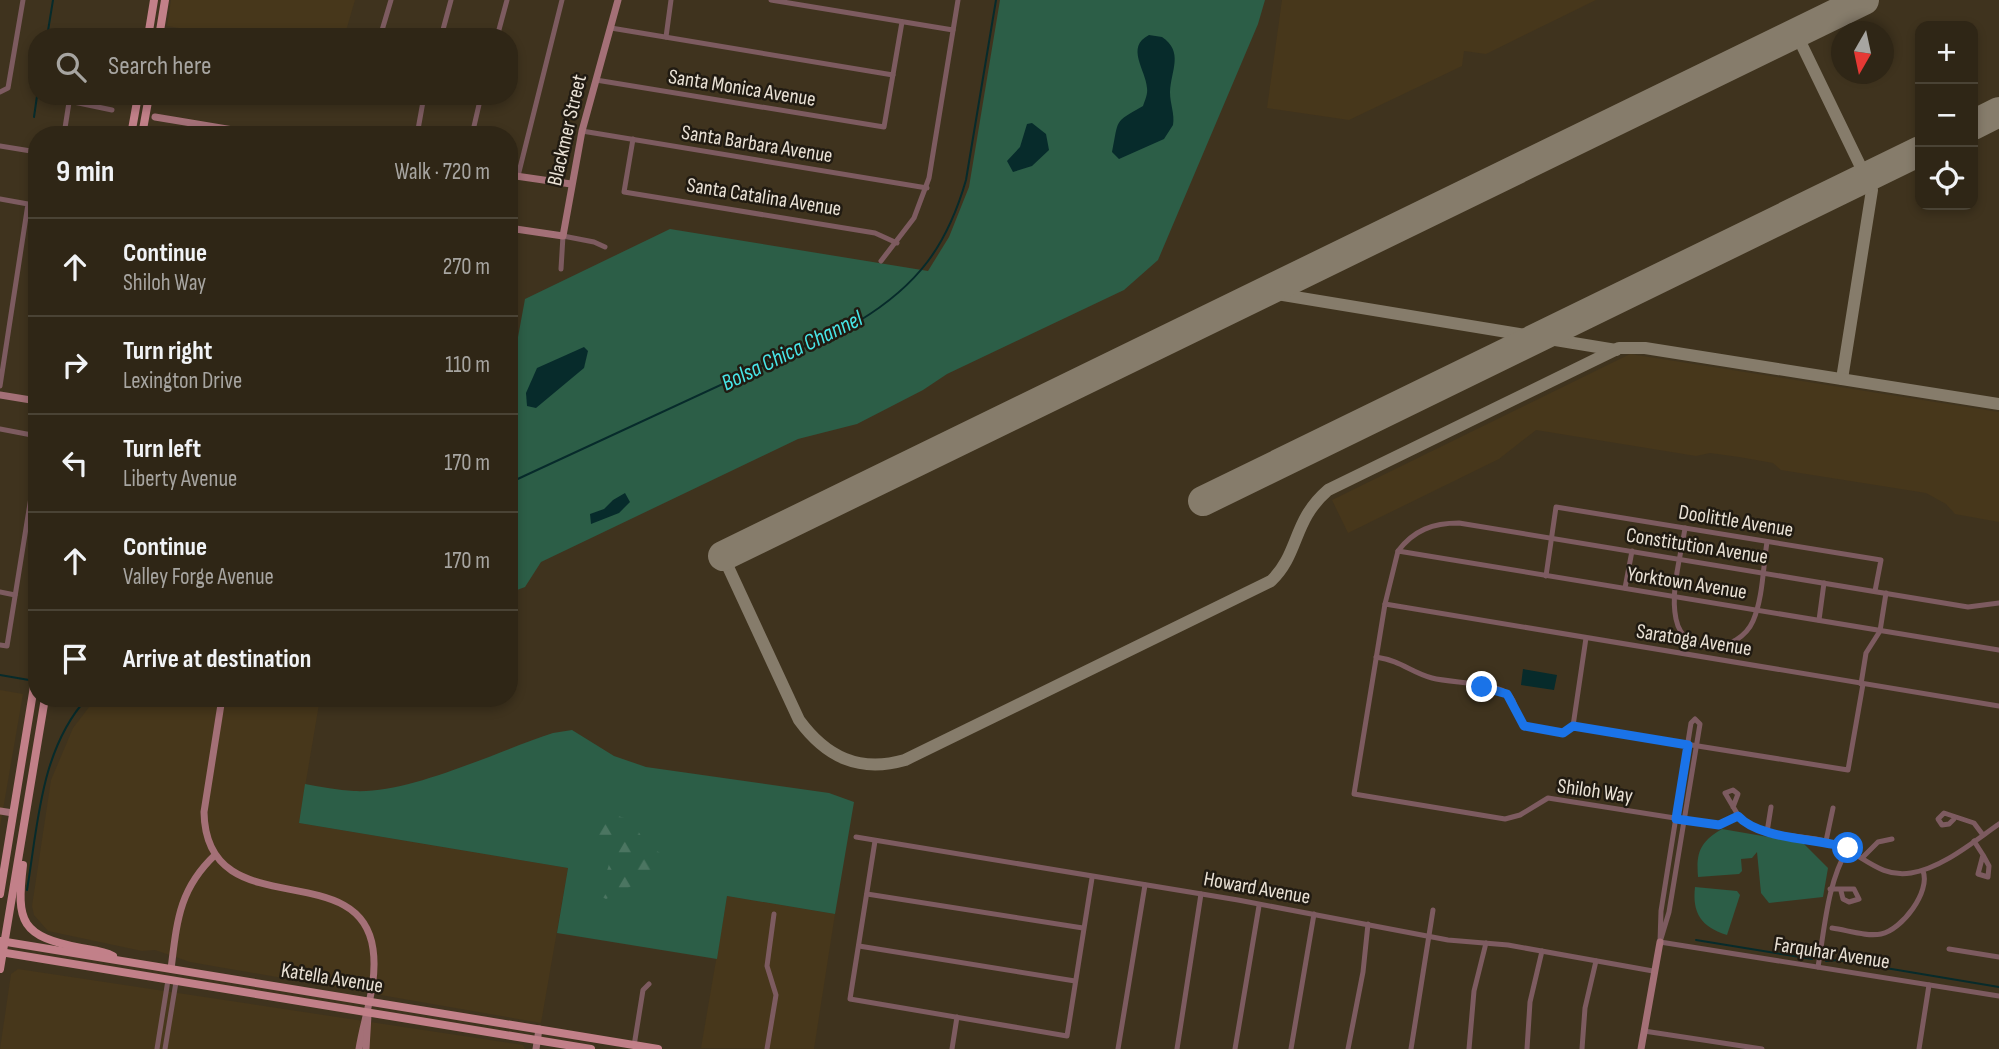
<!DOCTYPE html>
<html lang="en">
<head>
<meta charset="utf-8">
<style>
  :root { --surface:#2f2616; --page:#3b3223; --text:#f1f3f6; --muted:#a7a5a1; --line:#4a4335 }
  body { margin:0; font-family:"Sofia Sans Condensed",sans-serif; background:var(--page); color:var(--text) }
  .controls { position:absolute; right:21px; top:21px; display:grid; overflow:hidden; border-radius:14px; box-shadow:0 4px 10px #0003 }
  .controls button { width:63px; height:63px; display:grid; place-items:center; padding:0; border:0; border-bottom:2px solid var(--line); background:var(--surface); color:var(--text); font:35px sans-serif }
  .compass { position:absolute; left:1831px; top:21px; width:63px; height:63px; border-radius:50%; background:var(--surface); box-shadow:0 4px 10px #0003; rotate:189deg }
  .stop { position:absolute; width:21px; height:21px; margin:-16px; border:5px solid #1a73e8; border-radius:50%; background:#fff }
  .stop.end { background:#1a73e8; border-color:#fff; box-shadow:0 2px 7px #0008 }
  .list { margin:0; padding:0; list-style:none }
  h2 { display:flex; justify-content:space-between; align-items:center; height:91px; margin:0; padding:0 28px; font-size:30px }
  h2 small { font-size:23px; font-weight:400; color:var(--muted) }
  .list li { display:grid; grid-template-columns:46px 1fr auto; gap:21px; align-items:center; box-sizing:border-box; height:98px; padding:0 28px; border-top:2px solid var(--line) }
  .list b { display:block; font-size:26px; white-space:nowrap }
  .list p { margin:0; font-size:23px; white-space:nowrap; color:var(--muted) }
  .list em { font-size:23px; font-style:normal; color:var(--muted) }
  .icon { flex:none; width:38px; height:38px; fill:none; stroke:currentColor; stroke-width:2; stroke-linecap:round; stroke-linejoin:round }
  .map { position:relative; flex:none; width:1999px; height:1049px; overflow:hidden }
  .search { position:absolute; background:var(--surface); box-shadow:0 4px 10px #0003; left:28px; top:28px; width:490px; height:77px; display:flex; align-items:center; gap:18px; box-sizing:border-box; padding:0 24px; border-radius:28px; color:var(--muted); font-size:26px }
  .panel { position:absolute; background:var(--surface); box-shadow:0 4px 10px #0003; left:28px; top:126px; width:490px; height:581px; border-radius:28px }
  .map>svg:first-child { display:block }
  .built { fill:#47371b }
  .grass { fill:#2c5e47 }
  .forest { fill:url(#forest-firs) }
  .water { fill:#072b2b }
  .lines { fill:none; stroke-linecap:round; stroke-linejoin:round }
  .stream { stroke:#072b2b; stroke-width:2 }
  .taxiway { stroke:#867c6b; stroke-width:12 }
  .runway { stroke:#867c6b; stroke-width:30 }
  .street { stroke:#7d5b60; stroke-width:5 }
  .secondary { stroke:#a47077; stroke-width:7 }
  .primary { stroke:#c28089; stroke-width:8 }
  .route { stroke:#1a73e8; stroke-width:9 }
  .labels { text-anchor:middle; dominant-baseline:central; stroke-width:5; stroke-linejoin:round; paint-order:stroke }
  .street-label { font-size:21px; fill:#eae2d6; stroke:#211b12 }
  .water-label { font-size:23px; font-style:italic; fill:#48e6e8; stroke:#211b12 }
</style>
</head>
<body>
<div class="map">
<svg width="1999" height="1049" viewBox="0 0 1999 1049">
  <defs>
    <pattern id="forest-firs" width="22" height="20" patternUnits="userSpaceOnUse" patternTransform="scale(1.75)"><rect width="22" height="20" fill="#2c5e47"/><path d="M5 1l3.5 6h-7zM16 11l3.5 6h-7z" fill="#4b7561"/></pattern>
  </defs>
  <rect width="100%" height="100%" fill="#3f331e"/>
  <g class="built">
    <path d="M171 0H355L346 31 339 37H231L167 26Z"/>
    <path d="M1282 0H1596L1486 54 1464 51 1462 66 1349 120 1267 108Z"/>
    <path d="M1630 354 1999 412V522L1955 514 1946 504 1926 493 1781 470 1773 463 1739 457 1710 453 1696 456 1536 430 1499 459 1348 533 1332 500Z"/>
    <path d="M0 690 23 694 0 827Z"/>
    <path d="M96 698H320L299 823 568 868 541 1023 190 962 155 950 142 951 48 931 34 915 32 906 51 780 73 728Z"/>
    <path d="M727 896 835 914 814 1049 701 1048Z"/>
    <path d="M18 969 523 1045 525 1049H0L11 974Z"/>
  </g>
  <g class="grass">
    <path d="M1000 0H1265L1258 24 1158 260 1124 290 947 374 923 390 857 424 798 439 541 562 525 587 509 593V386L525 299 670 229 928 271 949 237 969 187Z"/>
    <path d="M572 730 614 756 646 767 829 793 854 802 835 914 727 896 717 959 557 933 568 868 299 823 305 784C321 787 338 790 354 791 411 794 497 751 553 733Z"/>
    <path d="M1722 829 1803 843 1828 868 1823 897 1769 903 1761 893 1757 852 1752 858 1741 859 1742 871 1739 874 1698 877C1696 852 1700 842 1722 829Z"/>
    <path d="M1695 887 1737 891 1740 895 1727 935C1701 927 1692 913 1695 887Z"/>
  </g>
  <path class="forest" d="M618 816 631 820 645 842 672 862 671 866 606 899 600 896C597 881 612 871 609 856 607 848 598 837 594 830 598 817 606 817 618 816Z"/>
  <g class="water">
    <path d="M1149 35 1162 37C1184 52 1171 70 1170 92 1170 104 1175 114 1173 125L1164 139 1119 159 1112 152C1119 119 1113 123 1143 106 1145 100 1148 94 1147 88 1146 70 1125 47 1149 35Z"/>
    <path d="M1032 123 1046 134 1049 150 1032 166 1013 172 1007 161 1020 147 1027 124Z"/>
    <path d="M584 347 588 351 584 368 536 408 527 406 526 393 537 368Z"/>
    <path d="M625 493 630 502 619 513 591 524 590 514 604 509 613 500Z"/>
    <path d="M1523 669 1557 675 1554 690 1521 685Z"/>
  </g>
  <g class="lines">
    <g class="stream">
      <path d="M47 37 53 0"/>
      <path d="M34 117 37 96"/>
      <path d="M509 483 859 321C918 285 947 246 966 180L996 0"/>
      <path d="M0 675 29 680"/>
      <path d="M27 890C38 825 40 750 87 698"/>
      <path d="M1696 940 1812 959"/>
      <path d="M1826 961 1838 960 1999 987"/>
    </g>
    <g class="taxiway">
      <path d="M1796 33 1872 190 1842 379"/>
      <path d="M1265 292 1616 350"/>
      <path d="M723 556 799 720C826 757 859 773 905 760L1271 581C1300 553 1292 521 1328 490L1619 348H1645L1999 404"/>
    </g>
    <g class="runway">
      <path d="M1973 125 1999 112"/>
      <path d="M1203 501 1920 151"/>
      <path d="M723 556 1864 0"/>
    </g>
    <g class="street">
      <path d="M771 0 953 30"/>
      <path d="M611 28 893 75"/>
      <path d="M380 37 391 0"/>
      <path d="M441 37 451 0"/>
      <path d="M497 37 507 0"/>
      <path d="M666 37 671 0"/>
      <path d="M596 80 884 127 902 22"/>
      <path d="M0 92 8 88 23 0"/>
      <path d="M69 101 112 110"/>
      <path d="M65 128 70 96"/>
      <path d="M582 131 927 188"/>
      <path d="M417 135 424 96"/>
      <path d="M472 135 481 96"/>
      <path d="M633 139 624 192 875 233 897 243"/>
      <path d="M0 146 37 152"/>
      <path d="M518 176 562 0"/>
      <path d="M0 199 28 204 0 386"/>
      <path d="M881 261 914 218 929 178 958 0"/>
      <path d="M561 269 563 236 594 242 605 247"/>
      <path d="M0 429 37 436"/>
      <path d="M1685 528C1681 556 1670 591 1676 619 1684 659 1739 653 1753 621 1763 598 1763 567 1767 542"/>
      <path d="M1398 551C1414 530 1433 523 1459 523L1968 607 1999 603"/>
      <path d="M1546 576 1556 507 1881 560 1875 591"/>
      <path d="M1625 588 1632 551"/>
      <path d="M0 592 15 595"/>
      <path d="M1385 604 1999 706"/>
      <path d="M1819 620 1824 583"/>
      <path d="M0 645 7 646 37 460"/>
      <path d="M1999 650 1398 551 1385 604 1354 794 1505 819 1520 815 1548 798 1719 825 1738 815C1760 840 1799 833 1829 842 1859 850 1878 879 1911 873 1942 868 1973 842 1999 824"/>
      <path d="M1376 657C1402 661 1410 672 1432 678 1451 683 1491 682 1507 693 1518 701 1514 717 1524 726L1563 733 1573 726 1586 638"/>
      <path d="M1861 684 1866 653 1880 631 1886 593"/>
      <path d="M1695 719 1700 724 1669 912 1660 942 1661 911 1691 723Z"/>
      <path d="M1573 726 1848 770 1863 684"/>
      <path d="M1733 807 1738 794 1733 790 1725 793 1738 815"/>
      <path d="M1954 819 1949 824 1942 825 1938 819 1944 813 1974 823 1983 835"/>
      <path d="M1767 832 1771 807"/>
      <path d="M856 837 1238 900 1448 940 1508 945 1653 971"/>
      <path d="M875 841 850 999 1067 1036 1092 878"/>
      <path d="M1826 841 1833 808"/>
      <path d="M1974 841 1983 855 1978 874 1988 877 1989 866 1983 855"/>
      <path d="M1863 857 1878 842 1892 839"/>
      <path d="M1830 889H1854L1859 899 1849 902 1843 899 1841 891"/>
      <path d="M867 894 1083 928"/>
      <path d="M1832 928C1847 930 1867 937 1881 934 1902 930 1931 891 1923 871"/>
      <path d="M1660 942 1999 996"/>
      <path d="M859 946 1075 981"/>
      <path d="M1949 949 1999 957"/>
      <path d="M1818 967C1825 926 1827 884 1848 848"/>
      <path d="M1644 1031 1762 1049"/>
      <path d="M634 1046 643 990 649 984"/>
      <path d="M157 1049 168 980"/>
      <path d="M165 1049 176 982"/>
      <path d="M767 1049 776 995 767 966 774 914"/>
      <path d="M952 1049 957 1017"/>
      <path d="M1118 1049 1145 885"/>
      <path d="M1177 1049 1201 894"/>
      <path d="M1235 1049 1259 906"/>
      <path d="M1291 1049 1314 914"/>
      <path d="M1348 1049 1363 972 1368 924"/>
      <path d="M1411 1049 1433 910"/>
      <path d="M1469 1049 1474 991 1486 943"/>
      <path d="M1527 1049 1530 1002 1542 951"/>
      <path d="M1582 1049 1585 1008 1596 961"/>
      <path d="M1919 1049 1929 985"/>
    </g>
    <g class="secondary">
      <path d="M155 117 264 135"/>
      <path d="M509 175 571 184"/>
      <path d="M509 228 563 236 582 131 618 0"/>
      <path d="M509 246 512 229"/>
      <path d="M0 395 37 401"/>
      <path d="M222 698 204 812C206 928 360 854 373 949 378 983 364 1017 359 1049"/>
      <path d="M0 811 13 813"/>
      <path d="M171 969C177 921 179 889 215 855"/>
      <path d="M366 1049 368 1015"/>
      <path d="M536 1049 539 1029"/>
      <path d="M1641 1049 1660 942"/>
    </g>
    <g class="primary">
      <path d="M148 37 154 0"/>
      <path d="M159 37 165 0"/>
      <path d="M131 135 138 96"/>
      <path d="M142 135 149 96"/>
      <path d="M23 865C16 923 21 936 81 948 91 950 103 951 113 956"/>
      <path d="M0 894 37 668"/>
      <path d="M0 941 658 1049"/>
      <path d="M0 952 591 1049"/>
      <path d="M0 969 45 698"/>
    </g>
  </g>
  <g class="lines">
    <path class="route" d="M1482 687 1507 694 1524 726 1563 733 1573 726 1688 745 1676 819 1719 825 1738 816C1760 840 1817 838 1848 848"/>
  </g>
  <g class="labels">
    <g class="street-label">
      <text transform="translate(742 88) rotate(9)">Santa Monica Avenue</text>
      <text transform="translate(567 130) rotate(-77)">Blackmer Street</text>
      <text transform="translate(757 144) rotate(9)">Santa Barbara Avenue</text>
      <text transform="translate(764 197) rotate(9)">Santa Catalina Avenue</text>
      <text transform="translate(1736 521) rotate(9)">Doolittle Avenue</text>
      <text transform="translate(1697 546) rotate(9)">Constitution Avenue</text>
      <text transform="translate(1687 583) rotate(9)">Yorktown Avenue</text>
      <text transform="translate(1694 640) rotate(9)">Saratoga Avenue</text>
      <text transform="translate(1595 791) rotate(8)">Shiloh Way</text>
      <text transform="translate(1257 888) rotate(10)">Howard Avenue</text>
      <text transform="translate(1832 953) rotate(9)">Farquhar Avenue</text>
      <text transform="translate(332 978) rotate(9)">Katella Avenue</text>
    </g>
    <g class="water-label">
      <text transform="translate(792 351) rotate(-26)">Bolsa Chica Channel</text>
    </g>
  </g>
</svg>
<div class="controls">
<button>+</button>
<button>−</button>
<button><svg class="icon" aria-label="locate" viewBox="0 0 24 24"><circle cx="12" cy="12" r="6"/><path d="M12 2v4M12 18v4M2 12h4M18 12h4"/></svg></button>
</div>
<svg class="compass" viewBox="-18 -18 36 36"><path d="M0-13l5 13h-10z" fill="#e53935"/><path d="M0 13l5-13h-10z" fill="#a7a5a1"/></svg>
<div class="stop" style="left:1848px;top:848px"></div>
<div class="stop end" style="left:1482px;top:687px"></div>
<div class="search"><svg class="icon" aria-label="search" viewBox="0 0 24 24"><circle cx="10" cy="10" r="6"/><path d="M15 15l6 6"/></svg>Search here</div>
<section class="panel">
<h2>9 min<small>Walk · 720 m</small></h2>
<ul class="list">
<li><svg class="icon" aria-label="ahead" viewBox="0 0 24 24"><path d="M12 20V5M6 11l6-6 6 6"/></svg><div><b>Continue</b><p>Shiloh Way</p></div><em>270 m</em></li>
<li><svg class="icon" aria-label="right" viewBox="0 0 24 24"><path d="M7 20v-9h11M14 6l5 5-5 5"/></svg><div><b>Turn right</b><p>Lexington Drive</p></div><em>110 m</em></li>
<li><svg class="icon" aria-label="left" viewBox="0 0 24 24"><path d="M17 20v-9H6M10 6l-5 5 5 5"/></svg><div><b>Turn left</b><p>Liberty Avenue</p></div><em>170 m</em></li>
<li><svg class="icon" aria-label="ahead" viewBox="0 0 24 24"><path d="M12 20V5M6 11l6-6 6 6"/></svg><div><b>Continue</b><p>Valley Forge Avenue</p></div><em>170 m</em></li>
<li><svg class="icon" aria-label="arrive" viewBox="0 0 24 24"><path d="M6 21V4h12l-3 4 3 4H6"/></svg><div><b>Arrive at destination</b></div></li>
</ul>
</section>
</div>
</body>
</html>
